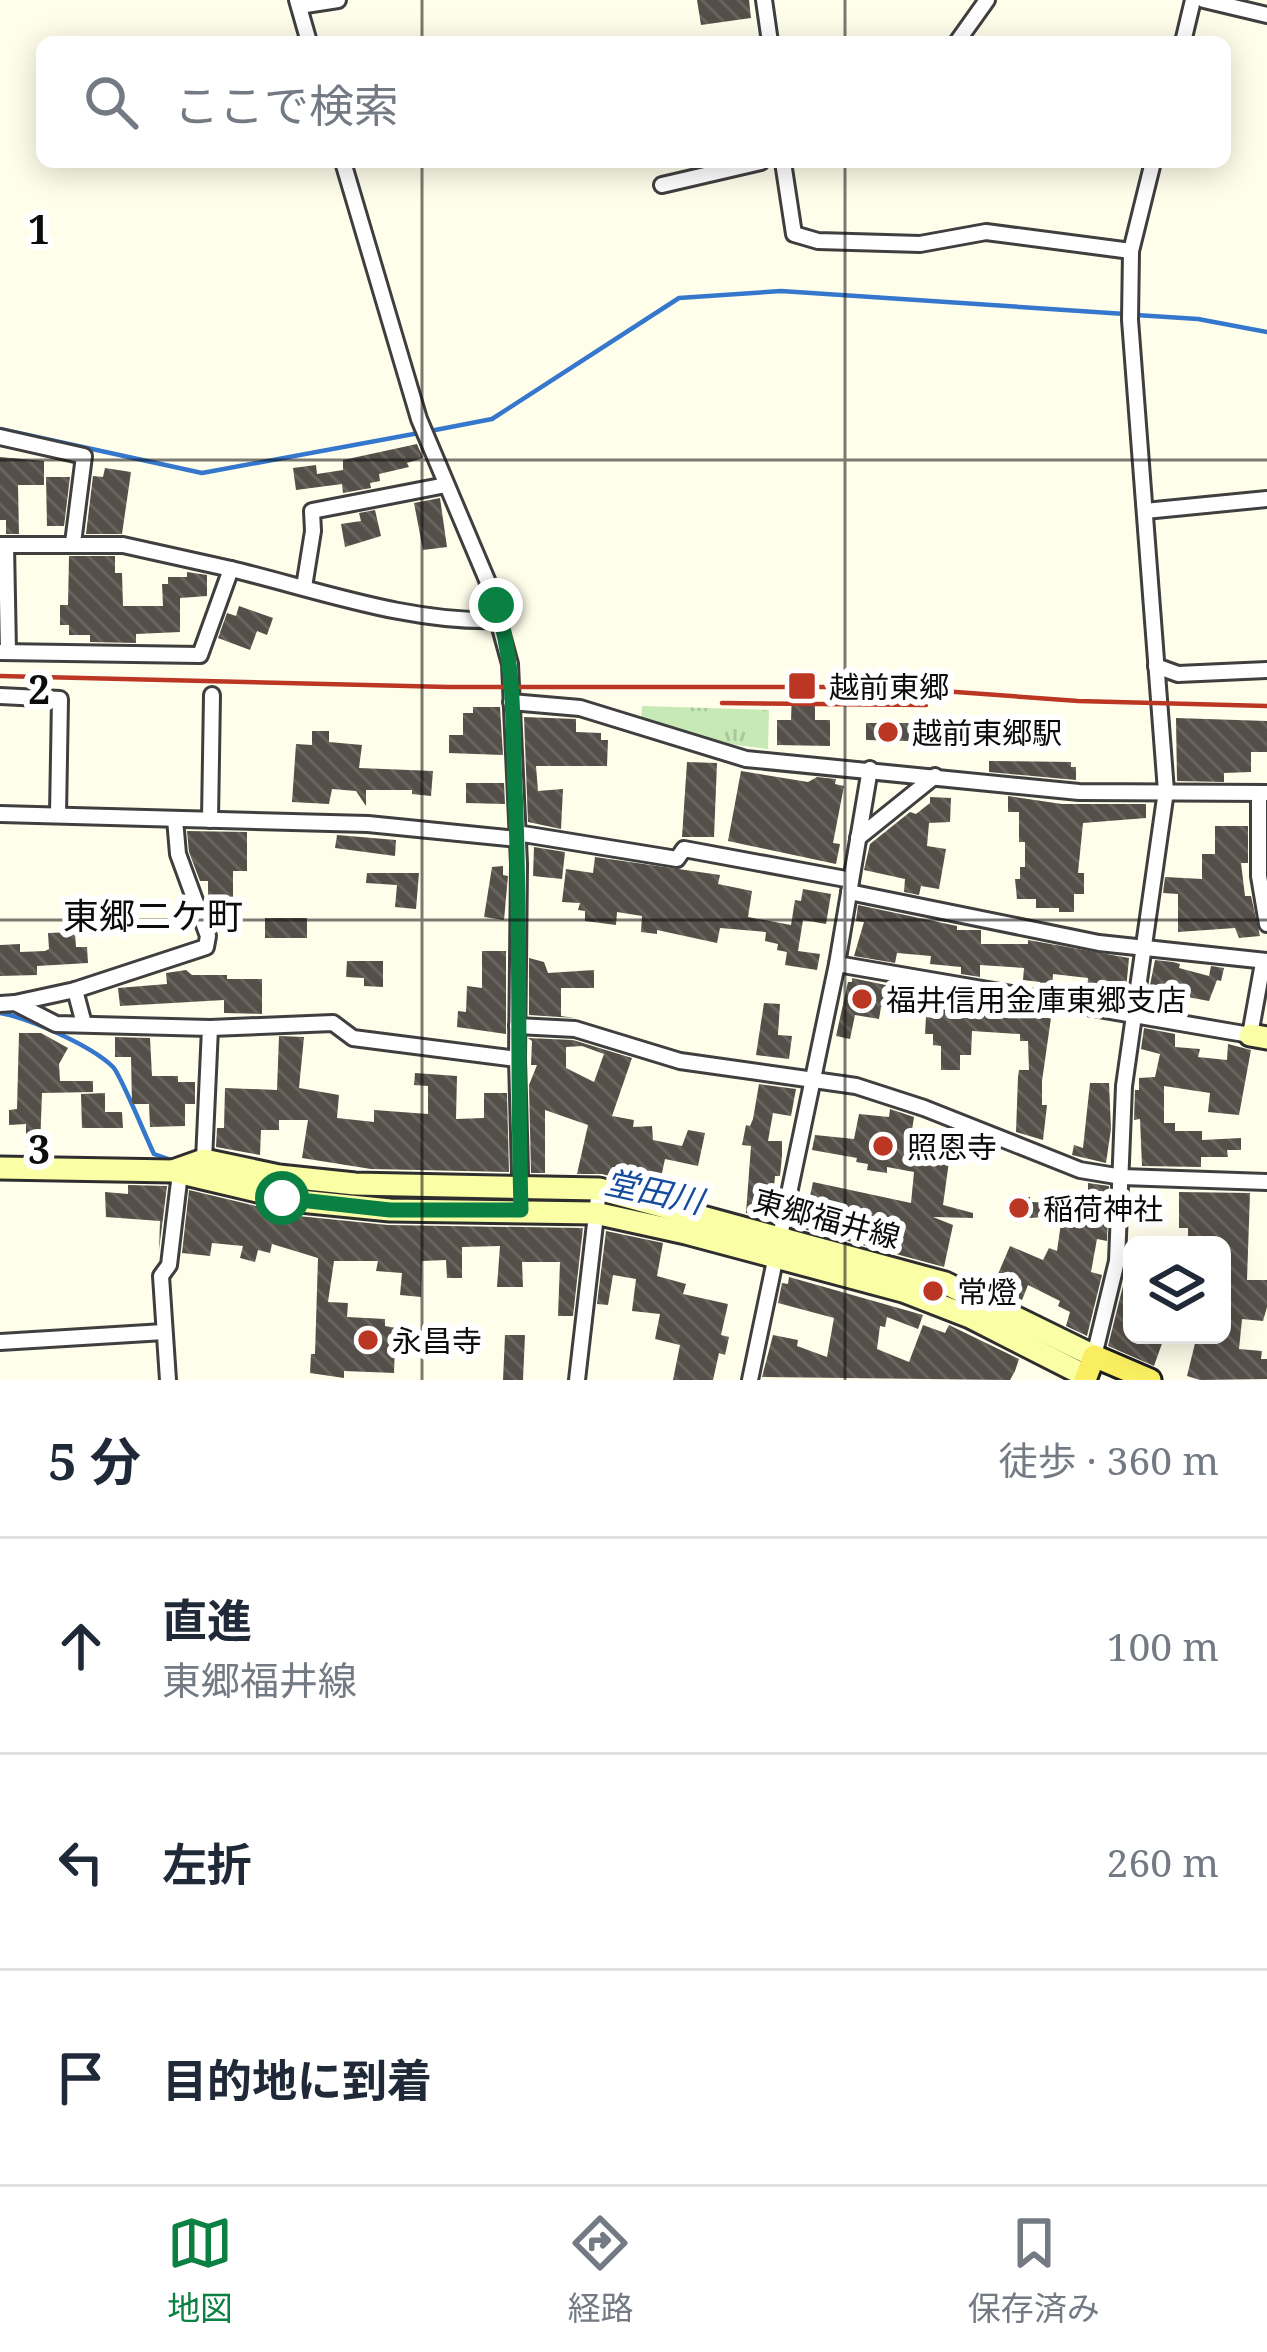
<!DOCTYPE html>
<html lang="ja">
<head>
<meta charset="utf-8">
<style>
  :root { --surface:#fff; --page:#f2f2f3; --text:#1f2937; --muted:#747a83; --line:#e0e1e3; --accent:#0b8043 }
  body { margin:0; font-family:"Noto Serif","Noto Sans JP",serif; background:var(--page); color:var(--text) }
  .controls { position:absolute; right:36px; bottom:36px; display:grid; overflow:hidden; border-radius:18px; box-shadow:0 6px 30px #0003 }
  .controls button { width:108px; height:108px; display:grid; place-items:center; padding:0; border:0; border-bottom:3px solid var(--line); background:var(--surface); color:var(--text); font:60px sans-serif }
  .stop { position:absolute; width:36px; height:36px; margin:-27px; border:9px solid #0b8043; border-radius:50%; background:#fff }
  .stop.end { background:#0b8043; border-color:#fff; box-shadow:0 3px 12px #0008 }
  .list { margin:0; padding:0; list-style:none }
  h2 { display:flex; justify-content:space-between; align-items:center; height:156px; margin:0; padding:0 48px; font-size:51px }
  h2 small { font-size:39px; font-weight:400; color:var(--muted) }
  .list li { display:grid; grid-template-columns:78px 1fr auto; gap:36px; align-items:center; box-sizing:border-box; height:216px; padding:0 48px; border-top:3px solid var(--line) }
  .list b { display:block; font-size:45px; white-space:nowrap }
  .list p { margin:0; font-size:39px; white-space:nowrap; color:var(--muted) }
  .list em { font-size:39px; font-style:normal; color:var(--muted) }
  .icon { flex:none; width:66px; height:66px; fill:none; stroke:currentColor; stroke-width:2; stroke-linecap:round; stroke-linejoin:round }
  .map { position:relative; flex:none; width:1267px; height:1380px; overflow:hidden }
  .search { position:absolute; background:var(--surface); box-shadow:0 6px 30px #0003; left:36px; right:36px; top:36px; height:132px; display:flex; align-items:center; gap:30px; box-sizing:border-box; padding:0 42px; border-radius:18px; color:var(--muted); font-size:45px }
  .sheet { height:804px; background:var(--surface) }
  nav { display:flex; justify-content:space-around; align-items:center; box-sizing:border-box; height:168px; border-top:3px solid var(--line); background:var(--surface); font-size:33px; color:var(--muted) }
  nav a { display:grid; justify-items:center; gap:6px }
  nav .on { color:var(--accent) }
  .map>svg:first-child { display:block }
  .park { fill:url(#park-tufts) }
  .lines { fill:none; stroke-linecap:round; stroke-linejoin:round }
  .stream { stroke:#3677ce; stroke-width:4.5 }
  .building { fill:url(#building-back-hatch); fill-rule:evenodd }
  .street-casing { stroke:#3f3f3f; stroke-width:20 }
  .secondary-casing { stroke:#2e2e2e; stroke-width:27 }
  .primary-casing { stroke:#1d1d1d; stroke-width:27 }
  .street { stroke:#fff; stroke-width:14 }
  .secondary { stroke:#faffa6; stroke-width:21 }
  .primary { stroke:#f9ee60; stroke-width:21 }
  .rail { stroke:#bc3624; stroke-width:4.5 }
  .route { stroke:#0b8043; stroke-width:15 }
  .grid { fill:none; stroke:#0c0c0c; stroke-width:3; stroke-opacity:0.55 }
  .poi-dot { fill:#bc3624; stroke:#fff; stroke-width:4.5 }
  .labels { text-anchor:middle; dominant-baseline:central; stroke-width:12; stroke-linejoin:round; paint-order:stroke }
  .poi-label { font-size:30px; fill:#0c0c0c; stroke:#fff; text-anchor:start }
  .street-label { font-size:30px; fill:#0c0c0c; stroke:#fff }
  .water-label { font-size:33px; font-style:italic; fill:#154b9d; stroke:#fff }
  .quarter-label { font-size:36px; fill:#0c0c0c; stroke:#fff }
  .grid-label { font-size:39px; text-anchor:middle; font-weight:bold; fill:#0c0c0c; stroke:#fff; stroke-width:12; stroke-linejoin:round; paint-order:stroke }
</style>
</head>
<body>
<div class="map">
<svg width="1267" height="1380" viewBox="0 0 1267 1380">
  <defs>
    <pattern id="park-tufts" width="24" height="20" patternUnits="userSpaceOnUse" patternTransform="scale(3)"><rect width="24" height="20" fill="#c7e9b5"/><path d="M3 7l-1-3M5 7V3M7 7l1-3M15 17l-1-3M17 17v-4M19 17l1-3" fill="none" stroke="#aac79a"/></pattern>
    <pattern id="building-back-hatch" width="6" height="6" patternUnits="userSpaceOnUse" patternTransform="scale(3)"><rect width="6" height="6" fill="#544f48"/><path d="M-1 5l2 2M0 0l6 6M5-1l2 2" fill="none" stroke="#68645e"/></pattern>
  </defs>
  <rect width="100%" height="100%" fill="#fffeeb"/>
  <path class="park" d="M642 706 769 710 768 749 721 743 641 720Z"/>
  <g class="lines">
    <g class="stream">
      <path d="M1136 315 1198 319 1267 332"/>
      <path d="M0 429 202 473 419 433"/>
      <path d="M430 431 492 419 679 298 781 291 1125 314"/>
      <path d="M0 1013C29 1018 92 1046 113 1067 120 1073 147 1140 154 1154L174 1161"/>
      <path d="M356 1194 470 1197"/>
      <path d="M1099 1369 1121 1380"/>
    </g>
  </g>
  <g class="building">
    <path d="M697 0H749L751 18 701 25Z"/>
    <path d="M417 444 423 458 407 463 409 467 379 474 380 481 370 483 371 488 343 493 342 484 296 490 293 468 316 465 317 474 343 470V460Z"/>
    <path d="M0 457 44 461V485H18L19 534H6V520H0Z"/>
    <path d="M105 468 131 472 122 534H86L93 476 103 477Z"/>
    <path d="M46 477H70L64 526H47Z"/>
    <path d="M440 498 447 547 423 550 414 503Z"/>
    <path d="M375 510 381 536 345 547 341 524 361 521 359 513Z"/>
    <path d="M69 556H115V573H122L123 606H163L162 584H168V577H187V572L207 575V596L180 598V632L136 634V643L90 642V635H69V625H60V605H68Z"/>
    <path d="M239 606 273 618 267 635 257 631 250 650 218 638 227 613 236 616Z"/>
    <path d="M792 692H815V720H830V746L777 745V720H791Z"/>
    <path d="M473 707H500L503 755 449 753V735H463V713H473Z"/>
    <path d="M524 717 576 719V732L601 733V740H608L607 766H536L538 791 563 789 561 829 528 822Z"/>
    <path d="M1176 718 1267 721V752H1251V772L1224 773V782L1177 781Z"/>
    <path d="M866 723H910L909 741 866 740Z"/>
    <path d="M312 731H329V742L362 745 359 768 433 771 431 796 412 794V790H366V806L356 791 332 789 329 804 292 802 296 744 312 745Z"/>
    <path d="M989 761 1071 762V767H1076V780L989 772Z"/>
    <path d="M687 762 717 763 714 837H682Z"/>
    <path d="M741 771 808 782 817 777 836 779 835 784 844 786 833 843 840 844 836 864 728 841Z"/>
    <path d="M466 783H504L505 804 466 803Z"/>
    <path d="M1008 796 1062 804H1146V818L1083 823 1078 873H1084V894H1074V912H1059V908H1036V899H1017L1015 879H1020V867H1025V842H1019V812H1008Z"/>
    <path d="M930 797 951 798 950 822 929 823 927 846 946 849 939 889 921 886 919 895 904 892 905 879 864 870 870 844 910 812 916 814 930 803Z"/>
    <path d="M1215 826H1248V863H1241L1245 896H1251L1260 936 1239 938 1235 928 1178 932V894L1163 893 1165 877 1202 879V854H1215Z"/>
    <path d="M187 831 247 832V871H233V898L208 900V881H200L189 852Z"/>
    <path d="M337 835 396 840 395 856 335 848Z"/>
    <path d="M534 847 565 852 562 879 533 876Z"/>
    <path d="M595 857 720 875 718 884 752 891 748 917 791 925 795 900 801 901 803 889 831 894 826 924 803 920 798 951 820 954 817 970 785 965 787 952 777 950 778 944 765 941 766 932 720 928 717 943 657 930V934L641 932 642 916 617 912 616 925 585 921V911L578 910 580 903 562 902 566 869 593 873Z"/>
    <path d="M503 866V875L508 876 504 920 484 917 492 867Z"/>
    <path d="M367 873H419L416 909 395 907 397 885 366 883Z"/>
    <path d="M858 905 957 926V930H981V944H1028V940L1129 958 1125 1000 1087 993 1088 978 1053 974 1052 987 1040 986V982L1023 980 1024 968 980 965V977L961 974V967L930 964 931 956 897 953 895 963 854 956 864 922 856 921Z"/>
    <rect x="265" y="918" width="42" height="20"/>
    <path d="M75 932 76 947H87L88 963 37 966V975L0 976V945L20 944V952L45 951 49 949 48 933Z"/>
    <path d="M482 951H506V1034L457 1027 458 1011 466 1012 467 986 482 988Z"/>
    <path d="M529 958 544 962 548 973 594 970V988H561V1016L575 1018 529 1015Z"/>
    <path d="M1155 960 1173 962 1180 964 1179 968 1209 976 1211 966 1224 968 1221 981 1217 980 1209 1001 1149 990Z"/>
    <path d="M347 961H383V987L364 986V978L346 977Z"/>
    <path d="M186 970 192 975H227V979H262V1014L224 1013V1000L120 1006 118 988 167 984 166 973Z"/>
    <path d="M852 978 900 988 896 1009 881 1007 879 1019 855 1015 850 1039 836 1036 848 982H852Z"/>
    <path d="M961 997 975 999V1003L1006 1006 1005 1018H1051L1042 1081V1105H1047L1043 1140 1016 1132 1018 1077 1019 1070H1029L1028 1041H1020V1034L972 1031 971 1055H960V1070H941V1046L933 1045V1034H925L926 1017 934 1018 938 1008 960 1010Z"/>
    <path d="M764 1003 780 1004 778 1035 792 1036 789 1059 756 1055Z"/>
    <path d="M1144 1028 1175 1034V1047L1200 1049 1198 1057 1227 1060 1228 1044 1251 1050 1239 1115 1208 1112 1210 1093 1164 1086V1123H1175V1131H1202V1140L1241 1138V1150H1227L1228 1157H1201V1167L1142 1166 1140 1119 1134 1120 1135 1090H1139V1078L1155 1077 1160 1054 1141 1049Z"/>
    <path d="M19 1033H41L68 1048 59 1064 60 1081H93V1092L42 1093 40 1147H26V1124L9 1125V1110L17 1109Z"/>
    <path d="M279 1036 304 1037 299 1088 339 1095 337 1118 374 1122V1110L428 1114V1086L414 1085 415 1073 457 1076 456 1119 484 1118V1093H507L509 1172 371 1169 302 1158 308 1120H279V1130H261L260 1155 216 1147 217 1128H224L225 1088 277 1090Z"/>
    <path d="M115 1037 150 1038 152 1076H178V1082H195V1104H185V1126L150 1127 149 1104H132L131 1057H115Z"/>
    <path d="M528 1038 573 1040 632 1058 612 1116 634 1120 633 1127 652 1126 653 1140 682 1146 688 1130 705 1133 698 1166 665 1159 660 1182 648 1183V1187L602 1174H577L588 1125 545 1110V1173H531L529 1085 537 1065H531L532 1041ZM582 1046 604 1054 594 1082 566 1068V1047Z"/>
    <path d="M1090 1083H1109L1111 1129 1106 1163 1072 1155 1074 1145 1083 1148Z"/>
    <path d="M759 1084 796 1089 791 1116 773 1113 768 1141H782V1156L780 1176H775L771 1220 746 1213 751 1146 742 1145 746 1125 750 1126 753 1119Z"/>
    <path d="M105 1093V1112H122L123 1128H82L81 1094Z"/>
    <path d="M890 1109 914 1117 912 1130 947 1136 950 1130 973 1139 970 1156 950 1154 943 1205 973 1213V1218L933 1217 953 1225 944 1267 803 1229 813 1182 911 1203 914 1172 887 1167V1173L867 1170 868 1164 856 1162 857 1158 812 1150 815 1135 854 1139 859 1114 889 1117Z"/>
    <path d="M1088 1183 1109 1186 1107 1241 1097 1239 1091 1272 1102 1275 1087 1336 1066 1326 1070 1312 1058 1306 1060 1301 1028 1285 1022 1300 992 1288 1010 1246 1043 1260 1049 1248 1057 1251 1062 1216 1012 1219V1197H1030V1202L1060 1203 1062 1193 1088 1195Z"/>
    <path d="M128 1185 167 1186 159 1250 160 1221 106 1217 105 1192 128 1194Z"/>
    <path d="M189 1190 298 1216 388 1225 583 1228 573 1316H558L560 1262H522L523 1287H497L500 1246 462 1247V1278H447L446 1260 422 1261 421 1297 400 1295 402 1273 376 1271 378 1261H334L328 1302 348 1303 347 1317 385 1319V1326L413 1331 412 1346 395 1344 394 1373 344 1371V1378L310 1373 311 1354H315L318 1258 272 1244 270 1253 258 1250 255 1262 240 1258 243 1246 212 1243 210 1256 182 1253Z"/>
    <path d="M1179 1192 1250 1193 1247 1280H1267V1307L1263 1321 1242 1319 1239 1349 1262 1351 1261 1359H1267V1379L1200 1380 1187 1376 1197 1335H1225L1230 1318V1290H1222V1245L1188 1241V1228H1179Z"/>
    <path d="M606 1231 663 1243 657 1276 686 1284 683 1294 728 1304 721 1335 729 1337 725 1355 719 1353 713 1380H673L680 1345 655 1339 660 1314 632 1311 636 1279 613 1275 608 1305 597 1304Z"/>
    <path d="M789 1277 923 1315 918 1329 887 1317 885 1327 880 1326 877 1349 909 1362 923 1325 945 1333 949 1325 1019 1359 1015 1371 1010 1380 762 1377 773 1335 798 1340 797 1346 827 1357 834 1318 778 1303 782 1283 788 1284Z"/>
    <path d="M1124 1282 1132 1284V1335H1165L1154 1366 1108 1346Z"/>
    <path d="M505 1335H525L523 1380H503Z"/>
  </g>
  <g class="lines">
    <g class="street-casing">
      <g id="street">
        <path d="M297 0 309 42"/>
        <path d="M764 0 770 42"/>
        <path d="M1204 0 1267 15"/>
        <path d="M299 6 338 0"/>
        <path d="M957 42 987 0"/>
        <path d="M1183 42 1193 0"/>
        <path d="M343 162 419 419 487 580 510 664 519 864 517 1059 521 1210"/>
        <path d="M783 162 794 234 818 241 920 244 986 232 1131 251"/>
        <path d="M662 185 761 162"/>
        <path d="M0 437 84 456 73 543"/>
        <path d="M1145 511 1267 499"/>
        <path d="M0 545H123L231 569 200 655 0 652"/>
        <path d="M6 545 8 652"/>
        <path d="M231 569C318 590 411 624 501 620"/>
        <path d="M304 587 313 531 312 511 446 485"/>
        <path d="M1156 666 1178 674 1267 670"/>
        <path d="M0 696 60 699 58 815"/>
        <path d="M511 702 580 708 746 759 1079 792 1267 793"/>
        <path d="M1259 793V876L1267 924"/>
        <path d="M0 814 368 824 517 839"/>
        <path d="M210 820 212 695"/>
        <path d="M517 833 677 859 684 849 851 880"/>
        <path d="M858 838 935 776"/>
        <path d="M849 892 1099 943 1267 961"/>
        <path d="M837 964 1250 1035 1263 963"/>
        <path d="M75 990 84 1024"/>
        <path d="M15 1003 75 990 206 947 208 936 178 854 175 819"/>
        <path d="M0 1004 15 1003 56 1024 210 1028 204 1160"/>
        <path d="M517 1026 575 1029 680 1061 856 1086 924 1108 1080 1170 1122 1177 1267 1182"/>
        <path d="M210 1028 333 1023 353 1038 517 1059"/>
        <path d="M0 1342 164 1332"/>
        <path d="M1094 1356 1117 1261 1124 1086 1166 791 1130 320 1131 251 1153 162"/>
        <path d="M168 1380 161 1276 169 1265 180 1173"/>
        <path d="M577 1380 599 1189"/>
        <path d="M750 1380 837 964 870 769"/>
      </g>
    </g>
    <g class="secondary-casing">
      <g id="secondary">
        <path d="M1250 1035 1267 1038"/>
        <path d="M0 1168 173 1171 300 1201 390 1210 595 1213 686 1233 903 1291 970 1317 1086 1376"/>
        <path d="M173 1171 204 1160 279 1176 355 1184 599 1189 945 1283 1094 1356"/>
      </g>
    </g>
    <g class="primary-casing">
      <path id="primary" d="M1085 1380 1094 1356 1150 1380"/>
    </g>
    <use href="#street" class="street"/>
    <use href="#secondary" class="secondary"/>
    <use href="#primary" class="primary"/>
    <g class="rail">
      <path d="M0 676 448 687H887L1078 701 1267 706"/>
      <path d="M722 703 926 705"/>
    </g>
  </g>
  <g class="lines">
    <path class="route" d="M282 1198 390 1210H521C517 1069 521 928 515 787 512 726 516 663 496 605"/>
  </g>
  <path class="grid" d="M422 0V42M845 0V42M422 162V1380M845 162V1380M0 460H1267M0 920H1267"/>
  <g class="poi-dot">
    <rect x="787" y="671" width="30" height="30" rx="6"/>
    <circle cx="888" cy="732" r="12"/>
    <circle cx="862" cy="999" r="12"/>
    <circle cx="883" cy="1146" r="12"/>
    <circle cx="1019" cy="1208" r="12"/>
    <circle cx="933" cy="1291" r="12"/>
    <circle cx="368" cy="1340" r="12"/>
  </g>
  <g class="labels">
    <g class="poi-label">
      <text x="829" y="686">越前東郷</text>
      <text x="912" y="732">越前東郷駅</text>
      <text x="886" y="999">福井信用金庫東郷支店</text>
      <text x="907" y="1146">照恩寺</text>
      <text x="1043" y="1208">稲荷神社</text>
      <text x="957" y="1291">常燈</text>
      <text x="392" y="1340">永昌寺</text>
    </g>
    <g class="street-label">
      <text transform="translate(827 1218) rotate(15)">東郷福井線</text>
    </g>
    <g class="water-label">
      <text transform="translate(654 1191) rotate(12)">堂田川</text>
    </g>
    <g class="quarter-label">
      <text x="153" y="915">東郷二ケ町</text>
    </g>
  </g>
  <g class="grid-label">
    <text x="39" y="244">1</text>
    <text x="39" y="704">2</text>
    <text x="39" y="1164">3</text>
  </g>
</svg>
<div class="controls">
<button><svg class="icon" aria-label="layers" viewBox="0 0 24 24"><path d="M12 4l9 5-9 5-9-5zM3 14l9 5 9-5"/></svg></button>
</div>
<div class="stop" style="left:282px;top:1198px"></div>
<div class="stop end" style="left:496px;top:605px"></div>
<div class="search"><svg class="icon" aria-label="search" viewBox="0 0 24 24"><circle cx="10" cy="10" r="6"/><path d="M15 15l6 6"/></svg>ここで検索</div>
</div>
<section class="sheet">
<h2>5 分<small>徒歩 · 360 m</small></h2>
<ul class="list">
<li><svg class="icon" aria-label="ahead" viewBox="0 0 24 24"><path d="M12 20V5M6 11l6-6 6 6"/></svg><div><b>直進</b><p>東郷福井線</p></div><em>100 m</em></li>
<li><svg class="icon" aria-label="left" viewBox="0 0 24 24"><path d="M17 20v-9H6M10 6l-5 5 5 5"/></svg><div><b>左折</b></div><em>260 m</em></li>
<li><svg class="icon" aria-label="arrive" viewBox="0 0 24 24"><path d="M6 21V4h12l-3 4 3 4H6"/></svg><div><b>目的地に到着</b></div></li>
</ul>
</section>
<nav>
<a class="on"><svg class="icon" aria-label="map" viewBox="0 0 24 24"><path d="M3 6l6-2 6 2 6-2v14l-6 2-6-2-6 2zM9 4v14M15 6v14"/></svg>地図</a>
<a><svg class="icon" aria-label="directions" viewBox="0 0 24 24"><path d="M12 3l9 9-9 9-9-9zM9 14v-3h6M13 9l2 2-2 2"/></svg>経路</a>
<a><svg class="icon" aria-label="saved" viewBox="0 0 24 24"><path d="M7 4h10v16l-5-4-5 4z"/></svg>保存済み</a>
</nav>
</body>
</html>
